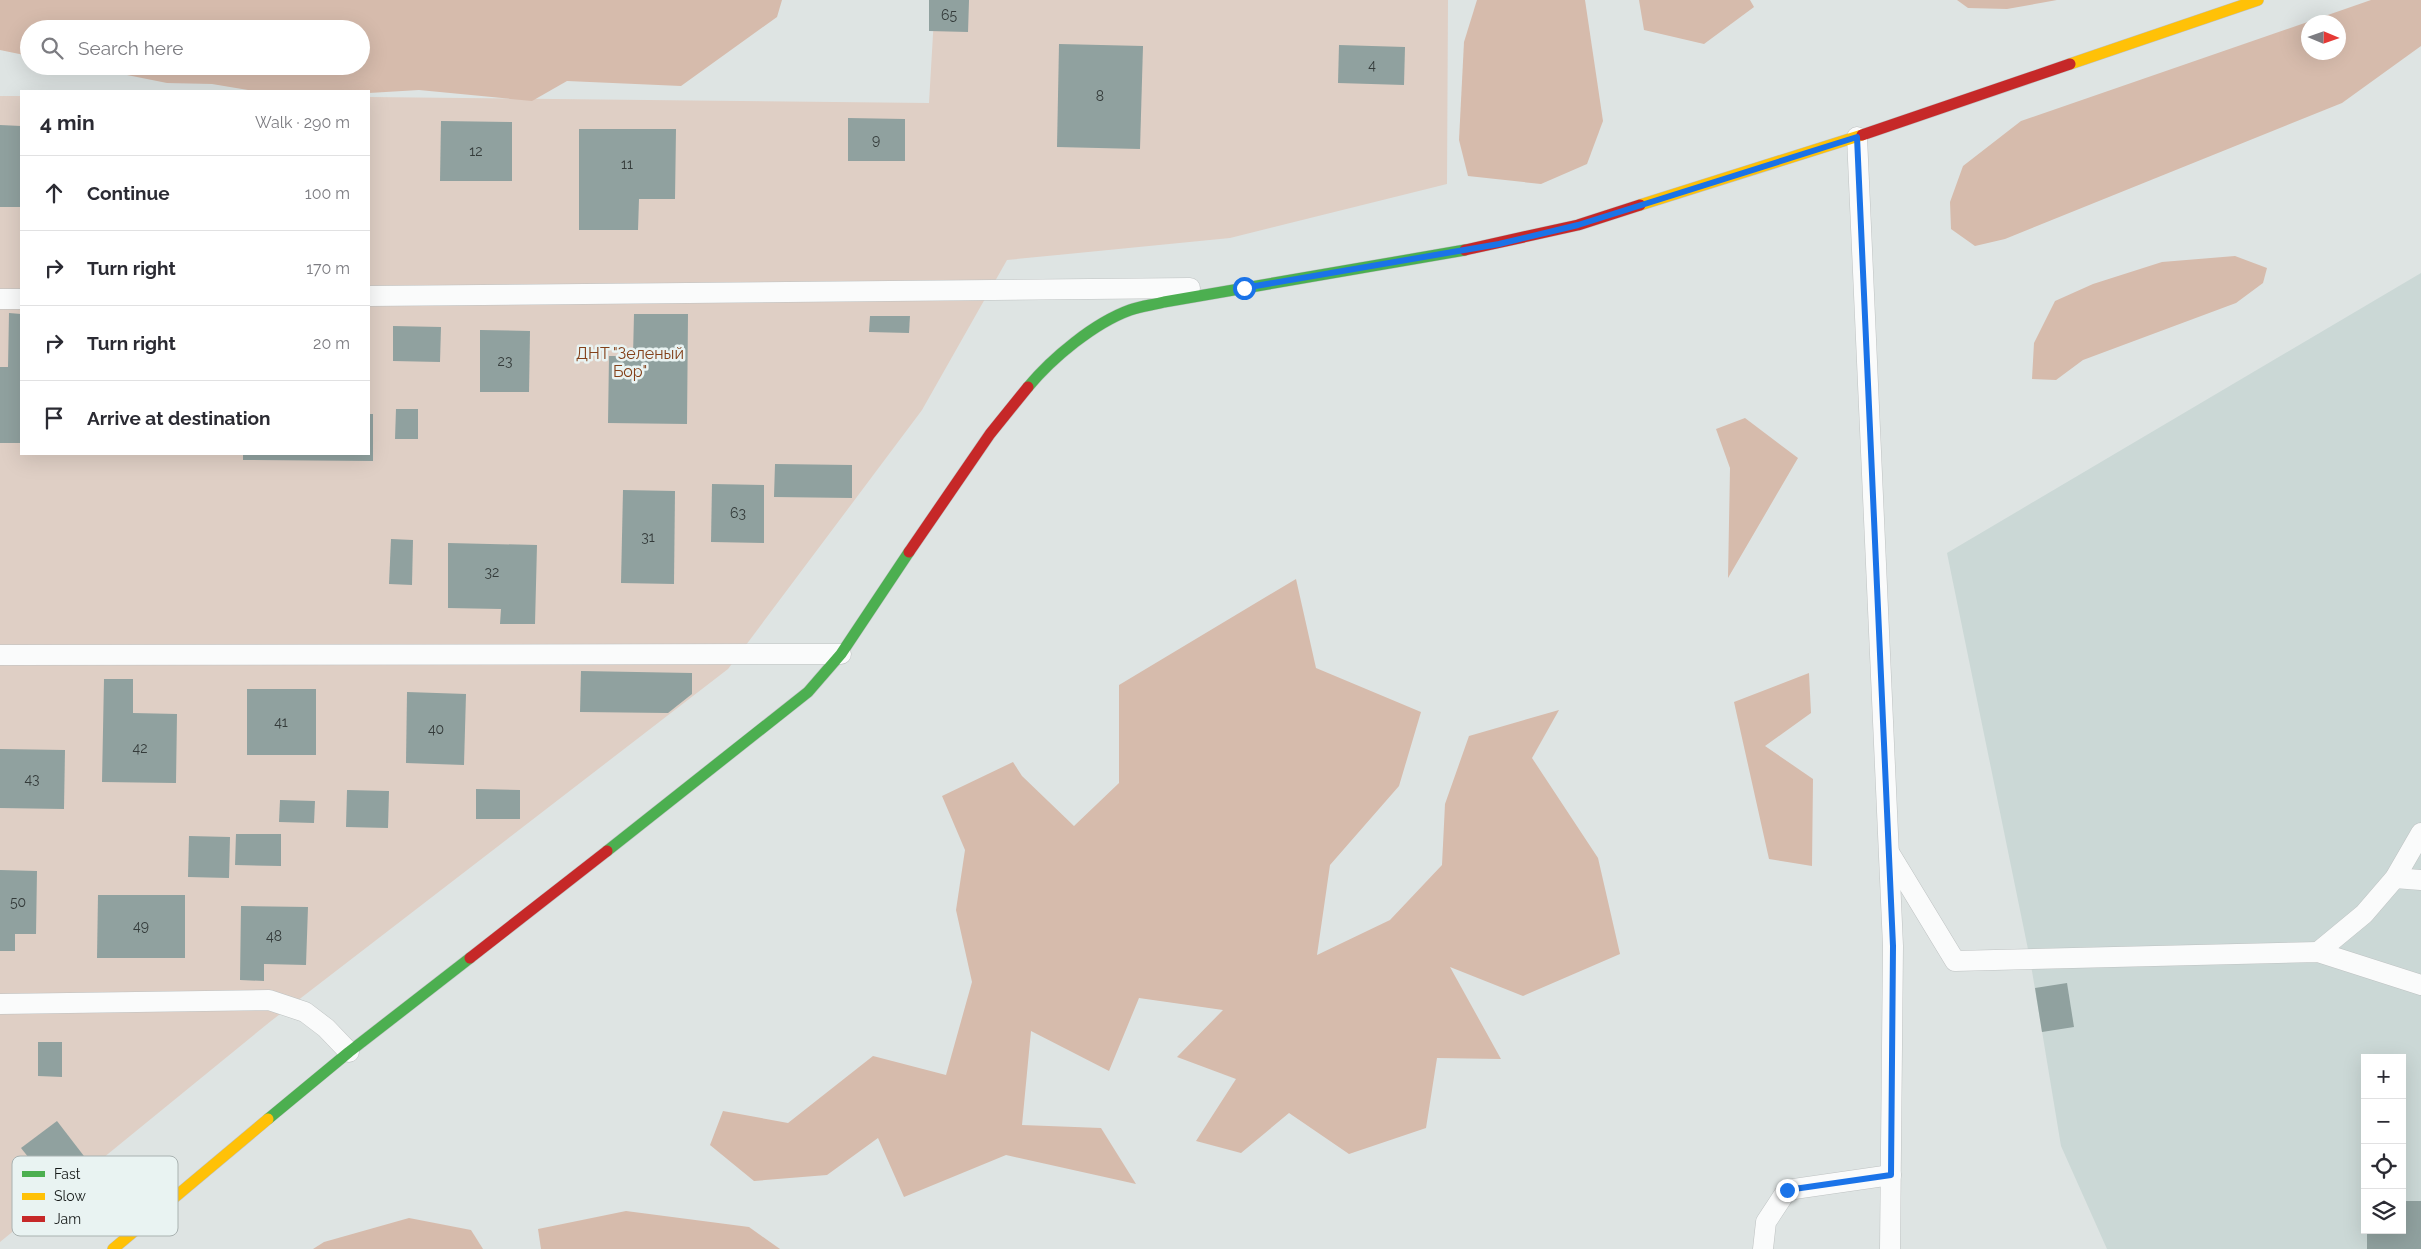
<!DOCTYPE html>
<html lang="en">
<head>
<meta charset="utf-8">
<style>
  :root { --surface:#fff; --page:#f2f2f3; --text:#2b2b33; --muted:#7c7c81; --line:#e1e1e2 }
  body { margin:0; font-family:Raleway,sans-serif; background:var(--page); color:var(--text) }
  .controls { position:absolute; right:15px; bottom:15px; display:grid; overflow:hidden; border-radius:0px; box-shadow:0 5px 20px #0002 }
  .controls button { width:45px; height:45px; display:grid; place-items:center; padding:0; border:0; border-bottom:1px solid var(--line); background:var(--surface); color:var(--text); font:25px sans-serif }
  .compass { position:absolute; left:2301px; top:15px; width:45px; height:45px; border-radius:50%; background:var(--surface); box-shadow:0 5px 20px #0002; rotate:92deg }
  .stop { position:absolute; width:15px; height:15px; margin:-11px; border:4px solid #1a73e8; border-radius:50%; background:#fff }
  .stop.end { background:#1a73e8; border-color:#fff; box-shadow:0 1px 5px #0008 }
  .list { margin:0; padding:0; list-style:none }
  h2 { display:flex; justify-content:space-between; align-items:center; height:65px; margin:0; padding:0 20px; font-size:21px }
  h2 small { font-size:16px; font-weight:400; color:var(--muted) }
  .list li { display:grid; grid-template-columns:32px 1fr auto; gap:15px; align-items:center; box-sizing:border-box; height:75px; padding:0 20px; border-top:1px solid var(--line) }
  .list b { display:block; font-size:19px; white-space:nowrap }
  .list em { font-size:16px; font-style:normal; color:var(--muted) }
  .icon { flex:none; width:28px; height:28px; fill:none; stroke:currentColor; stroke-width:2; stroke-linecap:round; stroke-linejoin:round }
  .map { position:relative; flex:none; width:2421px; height:1249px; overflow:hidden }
  .search { position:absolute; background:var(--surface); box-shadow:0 5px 20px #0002; left:20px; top:20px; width:350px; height:55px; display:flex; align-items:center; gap:12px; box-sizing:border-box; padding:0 18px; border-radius:28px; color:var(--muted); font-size:19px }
  .panel { position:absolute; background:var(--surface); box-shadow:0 5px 20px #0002; left:20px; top:90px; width:350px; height:365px; border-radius:0px }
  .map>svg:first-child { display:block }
  .built { fill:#cbd8d6; fill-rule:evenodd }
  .green { fill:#dfcfc5 }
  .forest { fill:#d6bbac; fill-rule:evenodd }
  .building { fill:#90a19f }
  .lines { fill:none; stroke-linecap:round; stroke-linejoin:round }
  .lane-casing { stroke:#bec2c2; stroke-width:21 }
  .fast-casing { stroke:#bec2c2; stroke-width:12 }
  .slow-casing { stroke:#bec2c2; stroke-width:12 }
  .jam-casing { stroke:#bec2c2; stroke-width:12 }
  .lane { stroke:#fafbfb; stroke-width:20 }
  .fast { stroke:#4caf50; stroke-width:11 }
  .slow { stroke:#ffc107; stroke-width:11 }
  .jam { stroke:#c62828; stroke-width:11 }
  .route { stroke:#1a73e8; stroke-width:6 }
  .labels { text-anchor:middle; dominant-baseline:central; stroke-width:5; stroke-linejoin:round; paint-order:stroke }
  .number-label { font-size:14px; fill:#343b3a }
  .park-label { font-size:16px; fill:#834019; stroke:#e9f3f2 }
  .key { fill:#e9f3f2; stroke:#a9b2b1; stroke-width:1 }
  .key-label { font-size:14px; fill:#151918 }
</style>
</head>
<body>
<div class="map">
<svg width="2421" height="1249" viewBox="0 0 2421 1249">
  <rect width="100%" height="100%" fill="#dee4e3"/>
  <path class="built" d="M2421 273V1249H2107L2061 1146 2030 959 1947 553ZM2365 1058H2402V1230H2365Z"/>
  <path class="green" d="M935 0H1448L1447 184 1230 238 1007 260 922 410 728 669 271 1021 0 1242V96H21V454H369V97L929 103Z"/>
  <g class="forest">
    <path d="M0 0H782L777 17 681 86 567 81 532 101 419 90 369 93V91H254L212 84 167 83 82 66H361V29H29V56L0 50Z"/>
    <path d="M1477 0H1585L1603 121 1587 164 1541 184 1468 176 1459 140 1464 42Z"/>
    <path d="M1639 0H1750L1754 7 1704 44 1644 30Z"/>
    <path d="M1957 0H2057L2007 9 1968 8Z"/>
    <path d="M2371 0H2421V46L2342 103 2005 239 1975 246 1951 229 1950 202 1963 166 2021 121ZM2308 22H2338V52H2308Z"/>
    <path d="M2235 256 2267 268 2263 283 2236 303 2083 360 2056 380 2032 379 2034 343 2055 301 2093 284 2162 262Z"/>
    <path d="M1745 418 1798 458 1728 578 1730 468 1716 429Z"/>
    <path d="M1296 579 1316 668 1421 712 1399 786 1330 865 1317 955 1390 920 1442 865 1445 804 1469 736 1559 710 1532 758 1598 858 1620 954 1523 996 1450 967 1501 1059 1437 1058 1426 1128 1349 1154 1289 1113 1241 1153 1196 1141 1236 1079 1177 1057 1223 1010 1139 998 1109 1071 1031 1031 1022 1125 1101 1128 1136 1184 1006 1155 904 1197 878 1138 827 1175 754 1181 710 1145 723 1111 788 1123 873 1056 946 1075 972 982 956 910 965 850 942 796 1013 762 1022 776 1074 826 1119 783V685Z"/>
    <path d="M1809 673 1811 713 1765 746 1813 779 1812 866 1769 859 1734 702Z"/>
    <path d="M626 1211 749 1227 780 1249H541L538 1229Z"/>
    <path d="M409 1218 471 1230 483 1249H313L324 1242Z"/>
  </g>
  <g class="building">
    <path d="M929 0H969L968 32 929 31Z"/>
    <path d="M1059 44 1143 46 1140 149 1057 147Z"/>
    <path d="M1339 45 1405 47 1404 85 1338 83Z"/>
    <path d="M848 118 905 119V161H848Z"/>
    <path d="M441 121 512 122V181H440Z"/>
    <path d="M0 125 21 126V207H0Z"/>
    <path d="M579 129H676L675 199H639L638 230H579Z"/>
    <path d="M9 313 21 314V443H0V367H8Z"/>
    <path d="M634 314H688L687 424 608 423 609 356H633Z"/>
    <path d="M870 316H910L909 333 869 332Z"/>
    <path d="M393 326 441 327 440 362 393 361Z"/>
    <path d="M480 330 530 331 529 392H480Z"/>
    <path d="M396 409H418V439H395Z"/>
    <path d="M369 414H373V461L243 460V454H369Z"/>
    <path d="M775 464 852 465V498L774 497Z"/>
    <path d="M712 484 764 485V543L711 542Z"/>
    <path d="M623 490 675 491 674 584 621 583Z"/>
    <path d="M391 539 413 540 412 585 389 584Z"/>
    <path d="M448 543 537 545 535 624H500L501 609 448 608Z"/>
    <path d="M581 671 692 673V694L668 713 580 712Z"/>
    <path d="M104 679H133V713L177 714 176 783 102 782Z"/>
    <rect x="247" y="689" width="69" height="66"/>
    <path d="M407 692 466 694 464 765 406 763Z"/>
    <path d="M0 749 65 750 64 809 0 808Z"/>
    <path d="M476 789 520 790V819H476Z"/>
    <path d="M347 790 389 791 388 828 346 827Z"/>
    <path d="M280 800 315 801 314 823 279 822Z"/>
    <path d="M236 834H281V866L235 865Z"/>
    <path d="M189 836 230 837 229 878 188 877Z"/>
    <path d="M0 870 37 871 36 934H15V951H0Z"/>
    <path d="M98 895H185V958H97Z"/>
    <path d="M241 906 308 907 306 965 264 964V981L240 980Z"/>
    <path d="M2067 983 2074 1027 2042 1032 2035 988Z"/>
    <path d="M38 1042H62V1077L38 1076Z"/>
    <path d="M57 1121 87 1160 52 1187 21 1148Z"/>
    <path d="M2402 1201H2421V1249H2367V1230H2402Z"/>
  </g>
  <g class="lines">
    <g class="lane-casing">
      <g id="lane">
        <path d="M1857 137 1893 946 1890 1249"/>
        <path d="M369 296 1190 288"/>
        <path d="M0 299H21"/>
        <path d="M0 655 841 654"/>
        <path d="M1890 854 1955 961 2318 952 2421 985"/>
        <path d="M2395 878 2421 880"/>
        <path d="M2318 952 2364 914 2395 878 2421 833"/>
        <path d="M0 1004 269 1000 305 1012 326 1028 349 1052"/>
        <path d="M1763 1249 1766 1222 1787 1190 1891 1175"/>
      </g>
    </g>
    <g class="fast-casing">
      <g id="fast">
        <path d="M1028 387C1052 358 1094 323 1130 310 1141 306 1153 305 1164 302L1465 250"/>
        <path d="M607 851 808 692 841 654 909 552"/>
        <path d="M268 1119 349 1052 470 958"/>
      </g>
    </g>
    <g class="slow-casing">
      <g id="slow">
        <path d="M2070 64 2258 0"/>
        <path d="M1640 205 1862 135"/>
        <path d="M113 1249 268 1119"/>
      </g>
    </g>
    <g class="jam-casing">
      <g id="jam">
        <path d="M1862 135 2070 64"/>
        <path d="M1465 250 1578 225 1640 205"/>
        <path d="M909 552 990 434 1028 387"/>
        <path d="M470 958 607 851"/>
      </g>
    </g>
    <use href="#lane" class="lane"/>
    <use href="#fast" class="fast"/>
    <use href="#slow" class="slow"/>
    <use href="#jam" class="jam"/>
  </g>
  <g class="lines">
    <path class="route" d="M1244 288 1499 244 1578 225 1857 137 1893 946 1891 1175 1787 1190"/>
  </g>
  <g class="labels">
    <g class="number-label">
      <text x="949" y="15">65</text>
      <text x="1372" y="65">4</text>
      <text x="1100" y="96">8</text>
      <text x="876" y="140">9</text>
      <text x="476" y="151">12</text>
      <text x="627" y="164">11</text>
      <text x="505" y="361">23</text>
      <text x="738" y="513">63</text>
      <text x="648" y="537">31</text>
      <text x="492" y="572">32</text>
      <text x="281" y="722">41</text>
      <text x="436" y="729">40</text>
      <text x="140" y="748">42</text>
      <text x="32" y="779">43</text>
      <text x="18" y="902">50</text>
      <text x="141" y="926">49</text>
      <text x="274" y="936">48</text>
    </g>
    <g class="park-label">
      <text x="630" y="353">ДНТ "Зеленый<tspan x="630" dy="18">Бор"</tspan></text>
    </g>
  </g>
  <rect x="12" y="1156" width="166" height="80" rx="8" class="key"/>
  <rect x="22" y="1171" width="23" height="6" fill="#4caf50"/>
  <rect x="22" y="1193" width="23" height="7" fill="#ffc107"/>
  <rect x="22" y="1216" width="23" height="6" fill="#c62828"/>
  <g class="key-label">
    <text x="54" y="1179">Fast</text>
    <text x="54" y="1201">Slow</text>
    <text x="54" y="1224">Jam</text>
  </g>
</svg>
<div class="controls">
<button>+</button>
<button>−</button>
<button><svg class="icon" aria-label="locate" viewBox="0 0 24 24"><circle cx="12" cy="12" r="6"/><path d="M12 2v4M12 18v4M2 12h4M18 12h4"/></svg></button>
<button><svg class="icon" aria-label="layers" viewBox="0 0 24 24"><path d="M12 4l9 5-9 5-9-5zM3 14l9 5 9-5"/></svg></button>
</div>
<svg class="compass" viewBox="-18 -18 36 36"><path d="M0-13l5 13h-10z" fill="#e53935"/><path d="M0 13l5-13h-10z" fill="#7c7c81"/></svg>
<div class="stop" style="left:1244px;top:288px"></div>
<div class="stop end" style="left:1787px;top:1190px"></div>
<div class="search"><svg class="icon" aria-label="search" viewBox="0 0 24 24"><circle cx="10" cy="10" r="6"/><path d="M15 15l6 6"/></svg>Search here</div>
<section class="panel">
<h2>4 min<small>Walk · 290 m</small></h2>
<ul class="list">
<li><svg class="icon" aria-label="ahead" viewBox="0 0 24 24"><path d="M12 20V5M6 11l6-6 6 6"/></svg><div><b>Continue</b></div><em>100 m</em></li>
<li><svg class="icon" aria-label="right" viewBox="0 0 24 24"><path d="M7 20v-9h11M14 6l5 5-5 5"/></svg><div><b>Turn right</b></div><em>170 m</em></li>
<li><svg class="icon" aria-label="right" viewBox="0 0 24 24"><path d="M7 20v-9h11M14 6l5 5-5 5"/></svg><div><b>Turn right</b></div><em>20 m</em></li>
<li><svg class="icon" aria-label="arrive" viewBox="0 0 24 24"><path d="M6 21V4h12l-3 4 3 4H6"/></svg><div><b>Arrive at destination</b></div></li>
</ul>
</section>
</div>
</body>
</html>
